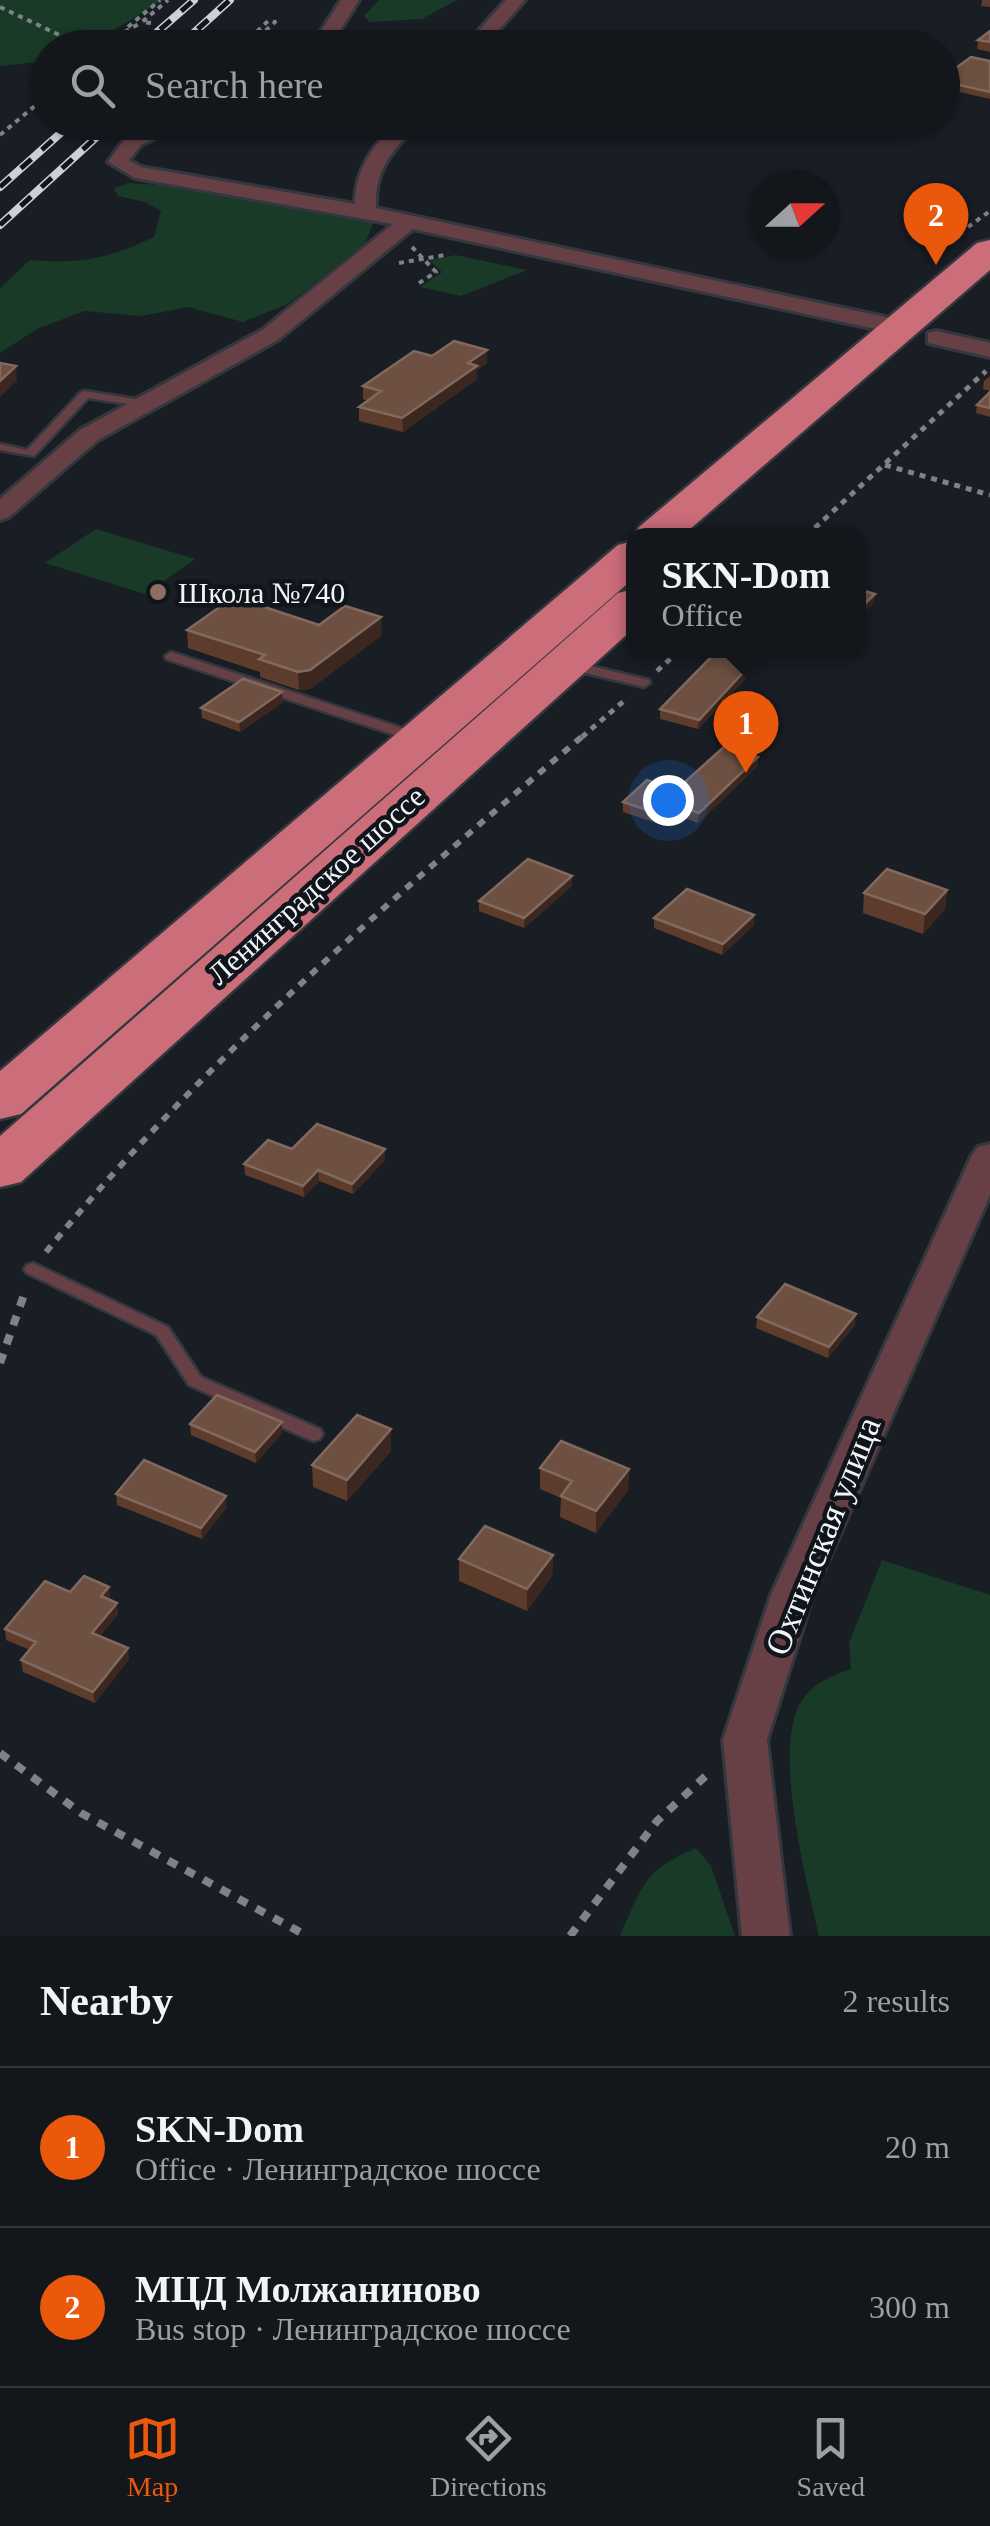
<!DOCTYPE html>
<html lang="en">
<head>
<meta charset="utf-8">
<style>
  :root { --surface:#13161b; --page:#202328; --text:#f1f3f6; --muted:#9d9fa3; --line:#32353a; --accent:#ea580c }
  body { margin:0; font-family:"Times New Roman",serif; background:var(--page); color:var(--text) }
  .compass { position:absolute; left:750px; top:170px; width:90px; height:90px; border-radius:50%; background:var(--surface); box-shadow:0 2px 8px #0004; rotate:69deg }
  .you { position:absolute; left:668px; top:800px; width:35px; height:35px; margin:-25px; border:8px solid #fff; border-radius:50%; background:#1a73e8; box-shadow:0 0 0 15px #1a73e833 }
  .badge { display:grid; place-items:center; width:65px; height:65px; border-radius:50%; background:var(--accent); color:#fff; font-size:32px; font-weight:700 }
  .pin { position:absolute; translate:-50% -82px; filter:drop-shadow(0 2px 5px #0008) }
  .pin::after { content:''; position:absolute; top:52px; width:35px; height:30px; background:inherit; clip-path:polygon(0 0,100% 0,50% 100%) }
  .popup { position:absolute; left:626px; top:528px; width:240px; height:130px; box-sizing:border-box; display:grid; place-content:center; border-radius:20px; background:var(--surface); filter:drop-shadow(0 2px 8px #0005); font-size:32px; white-space:nowrap; color:var(--muted) }
  .popup b { font-size:38px; color:var(--text) }
  .popup::after { content:''; position:absolute; left:50%; top:100%; margin-left:-20px; border:20px solid transparent; border-top-color:var(--surface) }
  .list { margin:0; padding:0; list-style:none }
  h2 { display:flex; justify-content:space-between; align-items:center; height:130px; margin:0; padding:0 40px; font-size:42px }
  h2 small { font-size:32px; font-weight:400; color:var(--muted) }
  .list li { display:grid; grid-template-columns:65px 1fr auto; gap:30px; align-items:center; box-sizing:border-box; height:160px; padding:0 40px; border-top:2px solid var(--line) }
  .list b { display:block; font-size:38px; white-space:nowrap }
  .list p { margin:0; font-size:32px; white-space:nowrap; color:var(--muted) }
  .list em { font-size:32px; font-style:normal; color:var(--muted) }
  .icon { flex:none; width:55px; height:55px; fill:none; stroke:currentColor; stroke-width:2; stroke-linecap:round; stroke-linejoin:round }
  .map { position:relative; flex:none; width:990px; height:1936px; overflow:hidden }
  .search { position:absolute; background:var(--surface); box-shadow:0 2px 8px #0004; left:30px; right:30px; top:30px; height:110px; display:flex; align-items:center; gap:25px; box-sizing:border-box; padding:0 35px; border-radius:55px; color:var(--muted); font-size:38px }
  .sheet { height:450px; background:var(--surface) }
  nav { display:flex; justify-content:space-around; align-items:center; box-sizing:border-box; height:140px; border-top:2px solid var(--line); background:var(--surface); font-size:28px; color:var(--muted) }
  nav a { display:grid; justify-items:center; gap:5px }
  nav .on { color:var(--accent) }
  .map>svg:first-child { display:block }
  .green { fill:#193a27 }
  .lines { fill:none; stroke-linecap:round; stroke-linejoin:round }
  .lane-casing { stroke:#33373e; stroke-width:5 }
  .street-casing { stroke:#33373e; stroke-width:6 }
  .highway-casing { stroke:#33373e; stroke-width:5 }
  .path-far3 { stroke:#7f8389; stroke-width:4; stroke-dasharray:5 5; stroke-linecap:butt }
  .path-far2 { stroke:#7f8389; stroke-width:5; stroke-dasharray:6 6; stroke-linecap:butt }
  .path-far1 { stroke:#7f8389; stroke-width:6; stroke-dasharray:8 8; stroke-linecap:butt }
  .path { stroke:#7f8389; stroke-width:8; stroke-dasharray:10 10; stroke-linecap:butt }
  .lane { fill:#664044; fill-rule:evenodd }
  .street { fill:#664044; fill-rule:evenodd }
  .highway { fill:#cc6d7a; fill-rule:evenodd }
  .rail-casing { stroke:#cdd0d6; stroke-width:8 }
  .rail { stroke:#10141b; stroke-width:5; stroke-dasharray:14; stroke-linecap:butt }
  .wall { fill:#5d3c2b }
  .shaded-wall { fill:#3b271f }
  .building { fill:#6d5041; stroke:#82695e; stroke-width:2.5 }
  .education-dot { fill:#8d6e63; stroke:#10141b; stroke-width:4 }
  .labels { text-anchor:middle; dominant-baseline:central; stroke-width:9; stroke-linejoin:round; paint-order:stroke }
  .poi-label { font-size:30px; fill:#f1f4f9; stroke:#10141b; text-anchor:start }
  .street-label { font-size:30px; fill:#f1f4f9; stroke:#10141b }
  .near-street-label { font-size:35px; fill:#f1f4f9; stroke:#10141b }
</style>
</head>
<body>
<div class="map">
<svg width="990" height="1936" viewBox="0 0 990 1936">
  <rect width="100%" height="100%" fill="#191d24"/>
  <g class="green">
    <path d="M0 0H163L86 47 48 48 47 61 0 66Z"/>
    <path d="M379 0H457L422 19 370 22 364 16Z"/>
    <path d="M129 183 176 186 374 222 365 243 288 304 243 322 188 307 142 316 84 311 37 329 0 353V288L30 260C82 264 106 259 154 237L161 211 145 202 118 196 114 188Z"/>
    <path d="M456 255 527 270 461 296 420 287 442 272 429 260Z"/>
    <path d="M96 529 195 559 145 594 45 563Z"/>
    <path d="M882 1560 990 1595V1936H819C807 1883 772 1749 801 1702 813 1683 831 1676 851 1669L849 1643Z"/>
    <path d="M696 1848 711 1866 735 1936H620C643 1886 642 1871 696 1848Z"/>
  </g>
  <g class="lines">
    <g class="lane-casing">
      <g id="lane">
        <path d="M85 391 141 400 147 403 141 406 88 398 34 456 0 450V444L27 450 81 392Z"/>
        <path d="M171 652 423 735 425 738 418 742 413 741 166 659 165 656Z"/>
        <path d="M570 661 649 680 650 683 644 687 565 668 564 665Z"/>
        <path d="M33 1263 168 1327 201 1377 320 1429 323 1434 320 1439 314 1441 308 1439 189 1385 156 1335 27 1273 24 1269 27 1265Z"/>
      </g>
    </g>
    <g class="street-casing">
      <g id="street">
        <path d="M341 0H359L329 48H310Z"/>
        <path d="M506 0H525L483 48H463Z"/>
        <path d="M156 122H186L141 145 129 160 141 167 355 204C355 169 373 146 397 122H418C394 151 374 167 376 208L899 320 910 327 899 334 413 229 278 340 98 440 9 517 0 520V499L80 430 262 330 393 224 135 178 108 162 127 136Z"/>
        <path d="M936 331 990 343V357L928 343V333Z"/>
        <path d="M990 1144V1195L813 1595 767 1740 790 1936H742L723 1740 771 1595 972 1155 978 1147Z"/>
      </g>
    </g>
    <g class="highway-casing">
      <g id="highway">
        <path d="M990 240V270L682 536 634 537 639 527 977 243Z"/>
        <path d="M634 541V578L21 1114 0 1119V1071L618 545Z"/>
        <path d="M634 589V628L21 1182 0 1187V1136L618 593Z"/>
      </g>
    </g>
    <g class="path-far3">
      <path d="M0 7 87 48"/>
      <path d="M151 23 142 22 168 0"/>
      <path d="M128 27 160 0"/>
      <path d="M116 37 142 22"/>
      <path d="M223 44 242 46 268 21 275 22 249 46 263 48"/>
      <path d="M104 48 110 42"/>
      <path d="M0 135 48 95"/>
      <path d="M968 227 990 211"/>
      <path d="M412 247 436 272 416 285"/>
      <path d="M399 263 445 255"/>
    </g>
    <g class="path-far2">
      <path d="M885 465 990 495"/>
      <path d="M806 536 986 371"/>
      <path d="M657 671 680 650"/>
      <path d="M582 737 625 700"/>
    </g>
    <path class="path-far1" d="M46 1252C206 1057 394 897 585 734"/>
    <g class="path">
      <path d="M0 1363 26 1289"/>
      <path d="M0 1753 81 1813 307 1936"/>
      <path d="M570 1936 657 1821 711 1771"/>
    </g>
    <use href="#lane" class="lane"/>
    <use href="#street" class="street"/>
    <use href="#highway" class="highway"/>
    <g class="rail-casing">
      <g id="rail">
        <path d="M139 48 194 0"/>
        <path d="M177 48 230 0"/>
        <path d="M0 187 73 122"/>
        <path d="M0 225 113 122"/>
      </g>
    </g>
    <use href="#rail" class="rail"/>
  </g>
  <g class="wall">
    <path d="M982 0H990V7L981 6Z"/>
    <path d="M990 31V52L977 49 978 40Z"/>
    <path d="M990 61V99L942 88V78Z"/>
    <path d="M487 350V363L477 370V379L403 432 359 421V407L368 401 363 399V386L432 356Z"/>
    <path d="M990 376V391L983 389 984 381Z"/>
    <path d="M990 392V417L976 413 977 405Z"/>
    <path d="M319 625 382 635 310 689 299 690 260 677V672L188 648 187 630Z"/>
    <path d="M767 656 698 729 660 719V709Z"/>
    <path d="M282 692 283 702 240 732 202 718 201 708Z"/>
    <path d="M758 757V766L698 823 676 815 665 826 623 812V802L676 790Z"/>
    <path d="M572 876V886L524 928 479 911V901Z"/>
    <path d="M947 890 945 909 923 934 863 913 864 893Z"/>
    <path d="M754 915V925L722 955 654 928V918Z"/>
    <path d="M292 1149 385 1160 353 1194 319 1181 304 1197 245 1175 244 1164Z"/>
    <path d="M757 1317 855 1325 828 1358 756 1328Z"/>
    <path d="M190 1424 282 1433 256 1463 191 1435Z"/>
    <path d="M391 1429V1451L347 1501 313 1487 312 1465Z"/>
    <path d="M540 1468 629 1469 628 1490 596 1533 560 1517 561 1498 540 1489Z"/>
    <path d="M116 1494 227 1507 202 1539 117 1505Z"/>
    <path d="M553 1555 552 1576 527 1611 459 1581V1559Z"/>
    <path d="M70 1592 110 1598 109 1600 118 1614 100 1636 129 1659 95 1703 23 1672 21 1660 30 1650 6 1640 5 1629Z"/>
  </g>
  <g class="shaded-wall">
    <path d="M487 350V363L477 370V379L403 432 402 418 468 363Z"/>
    <path d="M16 366 17 381 0 397V381Z"/>
    <path d="M875 594 874 603 858 618V610Z"/>
    <path d="M381 617 382 635 310 689 299 690 298 672Z"/>
    <path d="M764 650H767V656L698 729 699 720Z"/>
    <path d="M282 692 283 702 240 732 239 722Z"/>
    <path d="M758 757V766L698 823 699 813Z"/>
    <path d="M677 805 676 815 665 826V816Z"/>
    <path d="M572 876V886L524 928V918Z"/>
    <path d="M947 890 945 909 923 934 925 914Z"/>
    <path d="M754 915V925L722 955 723 944Z"/>
    <path d="M385 1149V1160L353 1194 352 1184Z"/>
    <path d="M318 1170 319 1181 304 1197 303 1186Z"/>
    <path d="M856 1314 855 1325 828 1358 829 1347Z"/>
    <path d="M282 1422V1433L256 1463 255 1452Z"/>
    <path d="M391 1429V1451L347 1501V1480Z"/>
    <path d="M629 1469 628 1490 596 1533V1511Z"/>
    <path d="M226 1496 227 1507 202 1539 201 1528Z"/>
    <path d="M553 1555 552 1576 527 1611V1589Z"/>
    <path d="M109 1587 110 1598 102 1608 101 1596Z"/>
    <path d="M117 1603 118 1614 94 1644 92 1633Z"/>
    <path d="M128 1648 129 1659 95 1703 93 1692Z"/>
  </g>
  <g class="building">
    <path d="M990 31V42L978 40Z"/>
    <path d="M971 57 990 61V92L942 81V78Z"/>
    <path d="M454 341 487 350 468 363 477 366 402 418 359 407 381 391 363 386 414 351 432 356Z"/>
    <path d="M0 363 16 366 0 381Z"/>
    <path d="M990 392V408L977 405Z"/>
    <path d="M858 589 875 594 858 610Z"/>
    <path d="M234 597 319 625 345 606 381 617 310 670 298 672 259 659 265 655 187 630Z"/>
    <path d="M718 650H764L699 720 660 709Z"/>
    <path d="M243 679 282 692 239 722 201 708Z"/>
    <path d="M725 746 758 757 699 813 677 805 665 816 623 802 647 780 676 790Z"/>
    <path d="M528 859 572 876 524 918 479 901Z"/>
    <path d="M887 869 947 890 925 914 864 893Z"/>
    <path d="M687 889 754 915 723 944 654 918Z"/>
    <path d="M317 1124 385 1149 352 1184 318 1170 303 1186 244 1164 268 1140 292 1149Z"/>
    <path d="M785 1284 856 1314 829 1347 757 1317Z"/>
    <path d="M217 1395 282 1422 255 1452 190 1424Z"/>
    <path d="M357 1415 391 1429 347 1480 312 1465Z"/>
    <path d="M561 1441 629 1469 596 1511 561 1496 572 1481 540 1468Z"/>
    <path d="M144 1460 226 1496 201 1528 116 1494Z"/>
    <path d="M485 1526 553 1555 527 1589 459 1559Z"/>
    <path d="M84 1576 109 1587 101 1596 117 1603 92 1633 128 1648 93 1692 21 1660 36 1642 5 1629 45 1581 70 1592Z"/>
  </g>
  <circle class="education-dot" cx="158" cy="592" r="10"/>
  <g class="labels">
    <g class="poi-label">
      <text x="178" y="592">Школа №740</text>
    </g>
    <g class="street-label">
      <text transform="translate(316 885) rotate(-42)">Ленинградское шоссе</text>
    </g>
    <g class="near-street-label">
      <text transform="translate(823 1536) rotate(-68)">Охтинская улица</text>
    </g>
  </g>
</svg>
<svg class="compass" viewBox="-18 -18 36 36"><path d="M0-13l5 13h-10z" fill="#e53935"/><path d="M0 13l5-13h-10z" fill="#9d9fa3"/></svg>
<div class="you"></div>
<div class="pin badge" style="left:746px;top:773px">1</div>
<div class="popup"><b>SKN-Dom</b>Office</div>
<div class="pin badge" style="left:936px;top:265px">2</div>
<div class="search"><svg class="icon" aria-label="search" viewBox="0 0 24 24"><circle cx="10" cy="10" r="6"/><path d="M15 15l6 6"/></svg>Search here</div>
</div>
<section class="sheet">
<h2>Nearby<small>2 results</small></h2>
<ul class="list">
<li><span class="badge">1</span><div><b>SKN-Dom</b><p>Office · Ленинградское шоссе</p></div><em>20 m</em></li>
<li><span class="badge">2</span><div><b>МЦД Молжаниново</b><p>Bus stop · Ленинградское шоссе</p></div><em>300 m</em></li>
</ul>
</section>
<nav>
<a class="on"><svg class="icon" aria-label="map" viewBox="0 0 24 24"><path d="M3 6l6-2 6 2 6-2v14l-6 2-6-2-6 2zM9 4v14M15 6v14"/></svg>Map</a>
<a><svg class="icon" aria-label="directions" viewBox="0 0 24 24"><path d="M12 3l9 9-9 9-9-9zM9 14v-3h6M13 9l2 2-2 2"/></svg>Directions</a>
<a><svg class="icon" aria-label="saved" viewBox="0 0 24 24"><path d="M7 4h10v16l-5-4-5 4z"/></svg>Saved</a>
</nav>
</body>
</html>
